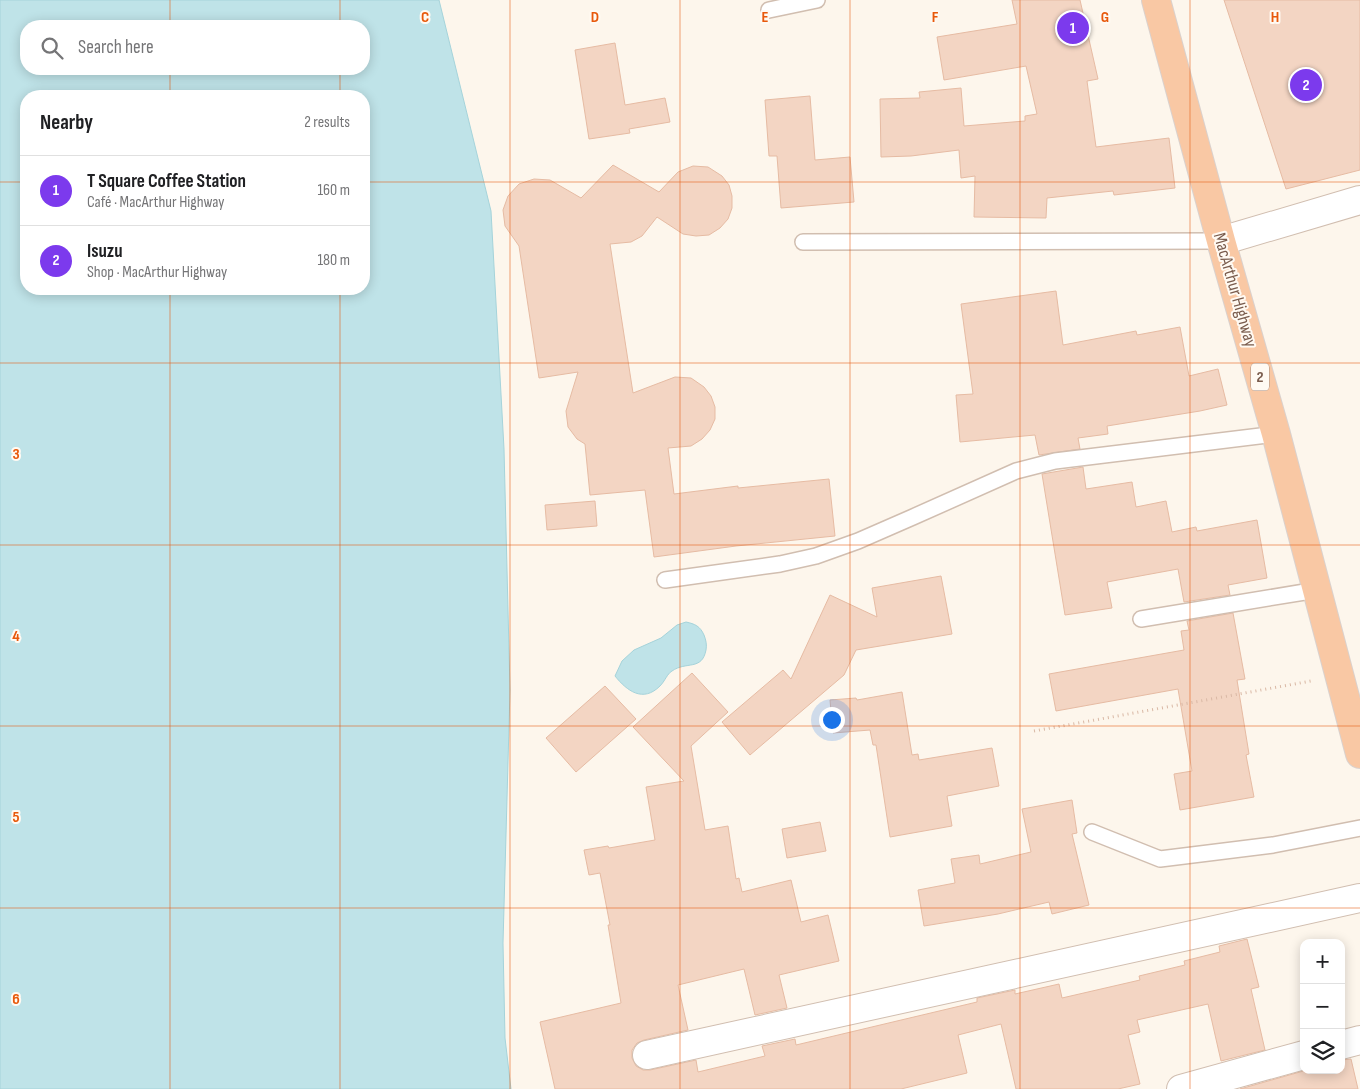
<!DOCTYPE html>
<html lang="en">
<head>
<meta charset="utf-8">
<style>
  :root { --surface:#fff; --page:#f6f6f6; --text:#202124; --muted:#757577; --line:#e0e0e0; --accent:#7c3aed }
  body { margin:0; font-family:"Sofia Sans Condensed",sans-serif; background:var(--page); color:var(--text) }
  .controls { position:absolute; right:15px; bottom:15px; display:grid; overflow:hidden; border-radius:10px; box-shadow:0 2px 12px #0003 }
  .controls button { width:45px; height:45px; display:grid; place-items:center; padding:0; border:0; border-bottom:1px solid var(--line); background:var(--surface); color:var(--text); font:25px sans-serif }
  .you { position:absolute; left:831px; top:719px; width:18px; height:18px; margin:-12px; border:4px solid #fff; border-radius:50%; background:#1a73e8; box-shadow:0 0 0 8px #1a73e833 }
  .badge { display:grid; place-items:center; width:32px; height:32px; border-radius:50%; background:var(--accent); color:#fff; font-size:16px; font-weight:700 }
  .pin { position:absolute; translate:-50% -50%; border:2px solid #fff; box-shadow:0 1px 5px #0006 }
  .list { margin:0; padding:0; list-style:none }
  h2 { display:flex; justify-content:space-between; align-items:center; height:65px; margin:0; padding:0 20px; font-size:21px }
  h2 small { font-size:16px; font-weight:400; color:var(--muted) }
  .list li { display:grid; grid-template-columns:32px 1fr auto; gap:15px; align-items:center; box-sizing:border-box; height:70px; padding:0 20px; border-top:1px solid var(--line) }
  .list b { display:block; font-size:19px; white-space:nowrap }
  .list p { margin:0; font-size:16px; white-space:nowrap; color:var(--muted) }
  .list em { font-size:16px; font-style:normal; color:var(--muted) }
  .icon { flex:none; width:28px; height:28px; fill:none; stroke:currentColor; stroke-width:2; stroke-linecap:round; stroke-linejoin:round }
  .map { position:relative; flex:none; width:1360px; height:1089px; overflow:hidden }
  .search { position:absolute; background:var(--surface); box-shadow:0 2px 12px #0003; left:20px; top:20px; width:350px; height:55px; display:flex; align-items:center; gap:12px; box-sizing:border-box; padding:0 18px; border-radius:20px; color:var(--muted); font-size:19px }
  .panel { position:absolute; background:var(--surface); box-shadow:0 2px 12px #0003; left:20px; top:90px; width:350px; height:205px; border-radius:20px }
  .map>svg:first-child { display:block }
  .water { fill:#bfe3e8; stroke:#a5d3da; fill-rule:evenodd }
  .building { fill:#f3d5c3; stroke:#e6bba3 }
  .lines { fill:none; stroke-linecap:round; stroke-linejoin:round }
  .service-casing { stroke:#d1beb0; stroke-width:18 }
  .minor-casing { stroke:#d1beb0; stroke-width:30 }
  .trunk-casing { stroke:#dad1cd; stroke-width:30 }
  .path { stroke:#d9b8a5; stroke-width:3; stroke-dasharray:1 4; stroke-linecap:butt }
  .service { stroke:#fff; stroke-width:15 }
  .minor { stroke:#fff; stroke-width:28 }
  .trunk { stroke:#f9c8a4; stroke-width:28 }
  .grid { fill:none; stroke:#e8590c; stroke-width:1; stroke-opacity:0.55 }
  .labels { text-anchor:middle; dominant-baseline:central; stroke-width:4; stroke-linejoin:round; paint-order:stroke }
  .shield { fill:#fffaf3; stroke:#a28b7f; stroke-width:1 }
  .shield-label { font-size:16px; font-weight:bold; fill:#7a5c4d }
  .street-label { font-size:18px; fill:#7a5c4d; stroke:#fffaf3 }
  .grid-label { font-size:16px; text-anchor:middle; font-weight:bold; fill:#e8590c; stroke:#fffaf3; stroke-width:4; stroke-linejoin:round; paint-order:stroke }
</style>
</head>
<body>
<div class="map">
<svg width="1360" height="1089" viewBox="0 0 1360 1089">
  <rect width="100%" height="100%" fill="#fdf6ec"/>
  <g class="water">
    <path d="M0 0H439L491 211 504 449 510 690 503 943 505 1038 511 1089H0ZM26 26H364V69H26ZM26 96H364V289H26Z"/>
    <path d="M686 622C695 624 700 626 704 635 706 640 707 645 706 650 702 671 686 661 672 671 667 674 665 681 660 686 643 703 627 691 615 676L622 661 634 650 661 638 677 625Z"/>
  </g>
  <g class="building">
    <path d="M1012 0H1080L1098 79 1087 81 1096 147 1169 138 1175 188 1114 195 1113 191 1047 198 1046 218 974 217 975 176 961 178 959 150 911 156 881 157 880 99 920 98 919 92 961 88 964 126 1025 121V116L1037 114 1026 66 944 80 937 37 1017 24Z"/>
    <path d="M1224 0H1360V170L1286 189Z"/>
    <path d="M615 43 625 105 665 98 670 122 629 129 630 133 589 139 575 50Z"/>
    <path d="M810 96 815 160 850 157 854 202 781 208 777 156H769L765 100Z"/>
    <path d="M613 165 659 192 678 172 693 166 708 167 722 176 729 185 732 196V208L728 219 720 228 709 235 696 236 683 234 657 217 642 236 631 242 610 244 633 393 675 377 691 378 704 387 711 396 715 407V419L710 430 702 439 691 446 668 448 674 494 738 486V488L829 479 835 536 736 546 654 557 645 490 590 495 585 444 577 439 568 427 566 411 578 372 539 378 519 246 505 226 503 210 508 196 519 184 534 179 550 180 581 198Z"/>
    <path d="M1056 291 1063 345 1136 331 1137 335 1180 327 1189 376 1218 369 1227 405 1200 411 1107 426 1108 434 1078 438 1080 449 1039 455 1035 435 960 442 956 395 973 394 961 304Z"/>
    <path d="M1083 467 1086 489 1132 482 1136 507 1166 501 1172 532 1196 527 1197 531 1257 520 1267 578 1228 585 1230 595 1184 602 1178 569 1107 582 1112 608 1065 615 1042 474Z"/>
    <path d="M595 501 597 526 547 530 545 505Z"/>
    <path d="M941 576 952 634 856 650 844 675 750 755 722 722 783 670 791 679 830 595 877 617 872 588Z"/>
    <path d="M1233 613 1245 679 1237 680 1249 754 1246 755 1254 797 1180 810 1174 774 1192 771 1178 689 1056 711 1049 674 1184 650 1181 631 1189 630 1187 621Z"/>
    <path d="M692 673 728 712 691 746 705 830 728 826 736 879 739 878 742 892 791 880 801 922 828 915 839 961 779 975 787 1008 755 1015 744 969 678 985 688 1030 644 1040 637 1043 632 1050V1058L636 1066 643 1070H650L696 1060 698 1072 765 1056 762 1046 795 1039 796 1045 977 1002V998L1015 990V994L1059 984 1062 998 1140 980 1139 976 1185 965 1184 961 1220 952 1219 946 1247 939 1259 987 1251 989 1265 1050 1221 1061 1208 1004 1137 1020 1140 1032 1128 1035 1140 1084 1118 1089H1016L1001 1024 958 1035 967 1073 901 1089H555L540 1022 621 1003 608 925H610L600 873 589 875 584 850 608 846 609 848 655 840 646 787 684 781 633 727Z"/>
    <path d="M605 686 636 719 576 772 546 738Z"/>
    <path d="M902 692 912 755 918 754 919 760 992 748 999 786 947 796 952 826 890 837 876 745H873L870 730 833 733 830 700 856 698 857 700Z"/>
    <path d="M1072 800 1077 833 1072 834 1089 905 1052 914 1049 902 998 914 924 926 918 890 955 883 951 859 979 855 980 864 1031 852 1022 809Z"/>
    <path d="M820 822 826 851 787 858 782 829Z"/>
    <path d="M1351 1059 1358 1089H1240L1307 1070H1341V1060Z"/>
  </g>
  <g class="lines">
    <g class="service-casing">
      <g id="service">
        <path d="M769 10 817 0"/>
        <path d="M803 242 1221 241"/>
        <path d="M665 580 780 564 816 556 858 541 913 517 1016 471 1055 461 1276 434"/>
        <path d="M1141 619 1317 590"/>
        <path d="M1092 832 1160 859 1273 845 1360 828"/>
      </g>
    </g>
    <g class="minor-casing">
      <g id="minor">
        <path d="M1221 241 1360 200"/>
        <path d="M1341 1045 1360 1040"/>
        <path d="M647 1055 1360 898"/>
        <path d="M1181 1089 1304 1055"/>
      </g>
    </g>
    <g class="trunk-casing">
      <path id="trunk" d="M1156 0 1221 241 1276 434 1360 754"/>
    </g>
    <path class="path" d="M1034 731 1311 681"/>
    <use href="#service" class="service"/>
    <use href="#minor" class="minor"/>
    <use href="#trunk" class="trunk"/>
  </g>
  <path class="grid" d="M170 0V26M340 0V26M510 0V1089M680 0V1089M850 0V1089M1020 0V1089M1190 0V1089M170 69V96M340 69V96M0 182H26M364 182H1360M170 289V1089M340 289V1089M0 363H1360M0 545H1360M0 726H1360M0 908H1360"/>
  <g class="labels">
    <rect class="shield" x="1251" y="363.5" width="18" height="27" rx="4"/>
    <g class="shield-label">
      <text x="1260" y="377">2</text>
    </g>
    <g class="street-label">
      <text transform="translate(1235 290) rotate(74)">MacArthur Highway</text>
    </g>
  </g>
  <g class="grid-label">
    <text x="425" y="22">C</text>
    <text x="595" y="22">D</text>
    <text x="765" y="22">E</text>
    <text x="935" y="22">F</text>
    <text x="1105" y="22">G</text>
    <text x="1275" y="22">H</text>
    <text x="16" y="459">3</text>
    <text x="16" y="641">4</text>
    <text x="16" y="822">5</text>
    <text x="16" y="1004">6</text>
  </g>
</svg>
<div class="controls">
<button>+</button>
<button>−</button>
<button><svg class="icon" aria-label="layers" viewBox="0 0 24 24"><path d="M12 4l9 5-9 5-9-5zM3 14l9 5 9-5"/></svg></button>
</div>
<div class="you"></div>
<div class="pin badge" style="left:1073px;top:28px">1</div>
<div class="pin badge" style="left:1306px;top:85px">2</div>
<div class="search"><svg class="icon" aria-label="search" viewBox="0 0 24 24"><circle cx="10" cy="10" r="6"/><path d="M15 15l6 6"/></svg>Search here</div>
<section class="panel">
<h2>Nearby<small>2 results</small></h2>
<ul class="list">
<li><span class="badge">1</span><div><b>T Square Coffee Station</b><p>Café · MacArthur Highway</p></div><em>160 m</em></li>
<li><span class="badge">2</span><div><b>Isuzu</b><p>Shop · MacArthur Highway</p></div><em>180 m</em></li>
</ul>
</section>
</div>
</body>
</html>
